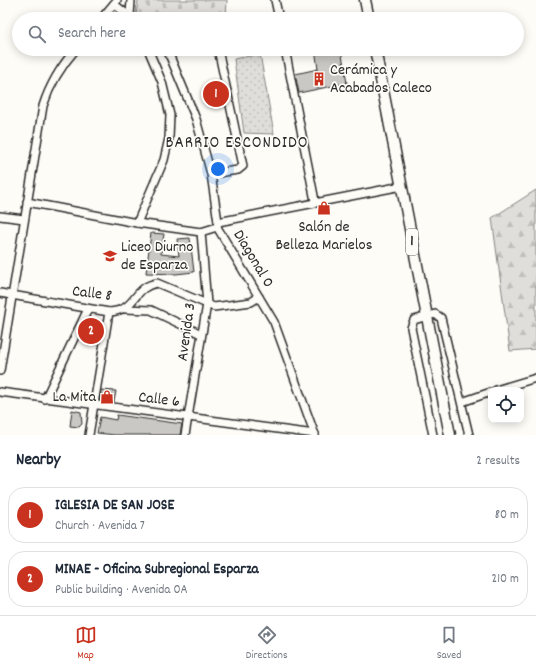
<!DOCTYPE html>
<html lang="en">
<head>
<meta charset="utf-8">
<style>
  :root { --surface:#fff; --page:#f2f2f3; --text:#1f2937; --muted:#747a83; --line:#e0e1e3; --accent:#c8321e }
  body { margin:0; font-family:Dekko,sans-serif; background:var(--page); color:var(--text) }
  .controls { position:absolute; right:12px; bottom:12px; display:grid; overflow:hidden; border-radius:8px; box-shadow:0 2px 10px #0003 }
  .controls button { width:36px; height:36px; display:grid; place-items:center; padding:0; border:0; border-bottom:1px solid var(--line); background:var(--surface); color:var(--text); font:20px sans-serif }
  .you { position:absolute; left:218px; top:169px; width:14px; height:14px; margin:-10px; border:3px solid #fff; border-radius:50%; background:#1a73e8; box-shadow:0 0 0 6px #1a73e833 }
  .badge { display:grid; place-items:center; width:26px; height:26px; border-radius:50%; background:var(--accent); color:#fff; font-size:13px; font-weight:700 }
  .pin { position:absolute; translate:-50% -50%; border:2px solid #fff; box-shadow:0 1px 4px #0006 }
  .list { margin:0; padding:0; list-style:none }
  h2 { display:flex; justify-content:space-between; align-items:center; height:52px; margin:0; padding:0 16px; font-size:17px }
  h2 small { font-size:13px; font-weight:400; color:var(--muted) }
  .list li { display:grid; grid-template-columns:26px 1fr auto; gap:12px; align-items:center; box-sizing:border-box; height:56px; margin:0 8px 8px; padding:0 8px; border:1px solid var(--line); border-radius:16px }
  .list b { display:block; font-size:15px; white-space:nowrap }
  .list p { margin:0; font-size:13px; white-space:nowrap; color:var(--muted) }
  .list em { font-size:13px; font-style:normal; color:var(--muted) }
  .icon { flex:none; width:22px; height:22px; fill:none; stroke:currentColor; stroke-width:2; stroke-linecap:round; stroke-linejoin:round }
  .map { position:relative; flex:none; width:536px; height:435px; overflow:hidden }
  .search { position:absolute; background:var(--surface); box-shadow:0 2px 10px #0003; left:12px; right:12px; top:12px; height:44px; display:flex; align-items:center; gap:10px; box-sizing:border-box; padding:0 14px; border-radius:22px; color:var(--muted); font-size:15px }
  .sheet { height:180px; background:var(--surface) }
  nav { display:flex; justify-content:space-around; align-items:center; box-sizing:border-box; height:56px; border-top:1px solid var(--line); background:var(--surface); font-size:11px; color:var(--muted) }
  nav a { display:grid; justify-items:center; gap:2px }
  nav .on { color:var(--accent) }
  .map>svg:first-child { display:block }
  .forest { fill:url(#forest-firs); stroke:#858482 }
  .cemetery { fill:url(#cemetery-stones); stroke:#858482 }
  .park { fill:url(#park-dots); stroke:#858482 }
  .building { fill:#c9c8c4; stroke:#2b2b2b }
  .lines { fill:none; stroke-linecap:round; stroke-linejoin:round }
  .minor-casing { stroke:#2b2b2b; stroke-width:10 }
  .highway-casing { stroke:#2b2b2b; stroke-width:13 }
  .minor { stroke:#fdfcf7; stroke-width:7 }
  .highway { stroke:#fdfcf7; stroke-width:10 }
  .labels { text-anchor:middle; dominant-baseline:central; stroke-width:3.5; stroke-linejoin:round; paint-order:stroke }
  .shield { fill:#fdfcf7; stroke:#6a6a68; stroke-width:1 }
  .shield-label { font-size:15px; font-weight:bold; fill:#2b2b2b }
  .poi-label { font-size:16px; fill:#2b2b2b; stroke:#fdfcf7; text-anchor:start }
  .street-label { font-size:16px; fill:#2b2b2b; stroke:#fdfcf7 }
  .neighbourhood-label { font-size:17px; letter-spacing:1px; fill:#2b2b2b; stroke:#fdfcf7 }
</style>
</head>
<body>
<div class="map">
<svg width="536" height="435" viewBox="0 0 536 435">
  <defs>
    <pattern id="forest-firs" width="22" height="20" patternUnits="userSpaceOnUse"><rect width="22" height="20" fill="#dfdeda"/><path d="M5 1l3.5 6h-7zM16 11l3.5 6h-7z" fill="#c0bfbb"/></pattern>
    <pattern id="cemetery-stones" width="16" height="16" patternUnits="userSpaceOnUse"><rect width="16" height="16" fill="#dfdeda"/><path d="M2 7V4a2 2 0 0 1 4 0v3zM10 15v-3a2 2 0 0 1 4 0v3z" fill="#c0bfbb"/></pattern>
    <pattern id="park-dots" width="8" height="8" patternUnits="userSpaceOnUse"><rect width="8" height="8" fill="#dfdeda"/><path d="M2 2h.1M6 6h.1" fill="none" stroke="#c0bfbb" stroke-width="1.8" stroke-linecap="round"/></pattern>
  </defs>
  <rect width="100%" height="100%" fill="#fdfcf7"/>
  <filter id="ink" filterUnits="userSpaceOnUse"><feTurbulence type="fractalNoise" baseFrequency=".025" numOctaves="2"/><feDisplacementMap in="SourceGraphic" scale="8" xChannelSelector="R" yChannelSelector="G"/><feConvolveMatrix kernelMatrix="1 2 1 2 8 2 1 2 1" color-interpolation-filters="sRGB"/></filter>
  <g filter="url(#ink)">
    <path class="forest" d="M536 190V349L510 351 492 218Z"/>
    <path class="cemetery" d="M138 0H227L226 19H139L136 16Z"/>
    <path class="park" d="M260 54 274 134 244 133 234 59Z"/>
    <g class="building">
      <path d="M315 49H341L347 83 299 93 295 74 318 69Z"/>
      <path d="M151 233 164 234 161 254 179 256 177 239 190 238 194 272 176 274 146 273Z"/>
      <path d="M89 318 100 322 94 343 82 340Z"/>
      <path d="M101 390 116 391 114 402 100 400Z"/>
      <path d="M72 410 81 412 82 424 79 427 70 426Z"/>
      <path d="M117 415 182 424 180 435H115L97 433 100 417 116 420Z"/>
    </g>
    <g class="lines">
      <g class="minor-casing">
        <g id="minor">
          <path d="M275 0 279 19"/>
          <path d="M114 4 133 19"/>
          <path d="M130 16 131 0"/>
          <path d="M101 19 117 0"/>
          <path d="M165 49 169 54 196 119 211 174 218 222 217 227 274 322 315 435"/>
          <path d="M285 49 315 201"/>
          <path d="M211 174 238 170 243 166 218 49"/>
          <path d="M27 202 137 223 201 232 217 227"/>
          <path d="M0 216 24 219"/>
          <path d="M218 222 402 186"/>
          <path d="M137 223 164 160 169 138 170 115 162 82 148 49"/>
          <path d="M0 293 109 312C137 311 132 287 157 283L214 307 251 302 259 297"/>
          <path d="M125 309 151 310 201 334"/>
          <path d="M0 371 43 106C50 84 61 66 76 49"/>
          <path d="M496 390 536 378"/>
          <path d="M0 392 315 434"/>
          <path d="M45 399 88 309"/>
          <path d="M462 402 491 392"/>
          <path d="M89 435 109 312"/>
          <path d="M185 435 207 304 201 232"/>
          <path d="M433 435 411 328 414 320 435 314 441 318 469 435"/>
        </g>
      </g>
      <g class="highway-casing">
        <g id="highway">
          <path d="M365 0 369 19"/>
          <path d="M375 49 450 435"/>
        </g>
      </g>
      <use href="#minor" class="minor"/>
      <use href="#highway" class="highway"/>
    </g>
  </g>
  <defs>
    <g id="building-bare" transform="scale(1.08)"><path d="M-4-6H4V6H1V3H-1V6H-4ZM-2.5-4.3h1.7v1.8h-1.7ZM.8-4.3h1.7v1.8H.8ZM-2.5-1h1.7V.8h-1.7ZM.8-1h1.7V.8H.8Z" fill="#c8321e" stroke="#fdfcf7" stroke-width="2.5" paint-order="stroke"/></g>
    <g id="shop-bare" transform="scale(1.08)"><path d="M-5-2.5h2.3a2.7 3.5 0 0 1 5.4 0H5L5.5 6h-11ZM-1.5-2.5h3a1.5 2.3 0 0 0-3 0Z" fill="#c8321e" stroke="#fdfcf7" stroke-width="2.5" paint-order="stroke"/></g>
    <g id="school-bare" transform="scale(1.08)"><path d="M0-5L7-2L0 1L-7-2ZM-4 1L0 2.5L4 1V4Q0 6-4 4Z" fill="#c8321e" stroke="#fdfcf7" stroke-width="2.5" paint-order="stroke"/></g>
  </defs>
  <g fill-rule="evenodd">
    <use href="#building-bare" x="319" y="79"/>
    <use href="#shop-bare" x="324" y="208"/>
    <use href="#school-bare" x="110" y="256"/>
    <use href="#shop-bare" x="107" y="397"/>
  </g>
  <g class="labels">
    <rect class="shield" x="406" y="229" width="12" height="26" rx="3"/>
    <g class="shield-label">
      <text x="412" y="242">1</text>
    </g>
    <g class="poi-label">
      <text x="330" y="70">Cerámica y<tspan x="330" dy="18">Acabados Caleco</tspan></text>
      <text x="324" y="227" text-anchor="middle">Salón de<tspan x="324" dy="18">Belleza Marielos</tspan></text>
      <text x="121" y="247">Liceo Diurno<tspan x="121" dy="18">de Esparza</tspan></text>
      <text x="96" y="397" text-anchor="end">La Mita</text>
    </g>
    <g class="street-label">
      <text transform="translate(253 259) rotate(59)">Diagonal 0</text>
      <text transform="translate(92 294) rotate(7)">Calle 8</text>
      <text transform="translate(187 332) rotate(-82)">Avenida 3</text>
      <text transform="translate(159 400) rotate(7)">Calle 6</text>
    </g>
    <g class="neighbourhood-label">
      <text x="237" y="144">BARRIO ESCONDIDO</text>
    </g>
  </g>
</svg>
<div class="controls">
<button><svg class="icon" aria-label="locate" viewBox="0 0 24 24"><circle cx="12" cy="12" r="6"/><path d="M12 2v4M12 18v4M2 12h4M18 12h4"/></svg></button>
</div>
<div class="you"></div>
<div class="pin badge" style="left:216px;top:94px">1</div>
<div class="pin badge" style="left:91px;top:331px">2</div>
<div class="search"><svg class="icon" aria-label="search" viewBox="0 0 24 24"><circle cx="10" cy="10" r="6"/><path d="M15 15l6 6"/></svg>Search here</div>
</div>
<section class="sheet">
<h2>Nearby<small>2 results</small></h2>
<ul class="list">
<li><span class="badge">1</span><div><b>IGLESIA DE SAN JOSE</b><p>Church · Avenida 7</p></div><em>80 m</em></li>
<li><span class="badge">2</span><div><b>MINAE - Oficina Subregional Esparza</b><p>Public building · Avenida 0A</p></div><em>210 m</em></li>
</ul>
</section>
<nav>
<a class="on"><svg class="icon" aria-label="map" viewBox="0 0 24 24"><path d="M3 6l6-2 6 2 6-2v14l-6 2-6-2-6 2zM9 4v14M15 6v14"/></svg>Map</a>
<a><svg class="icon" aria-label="directions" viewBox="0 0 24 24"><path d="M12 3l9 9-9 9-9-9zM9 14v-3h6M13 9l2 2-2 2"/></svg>Directions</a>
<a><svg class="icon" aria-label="saved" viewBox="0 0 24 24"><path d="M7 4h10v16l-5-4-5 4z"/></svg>Saved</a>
</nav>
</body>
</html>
